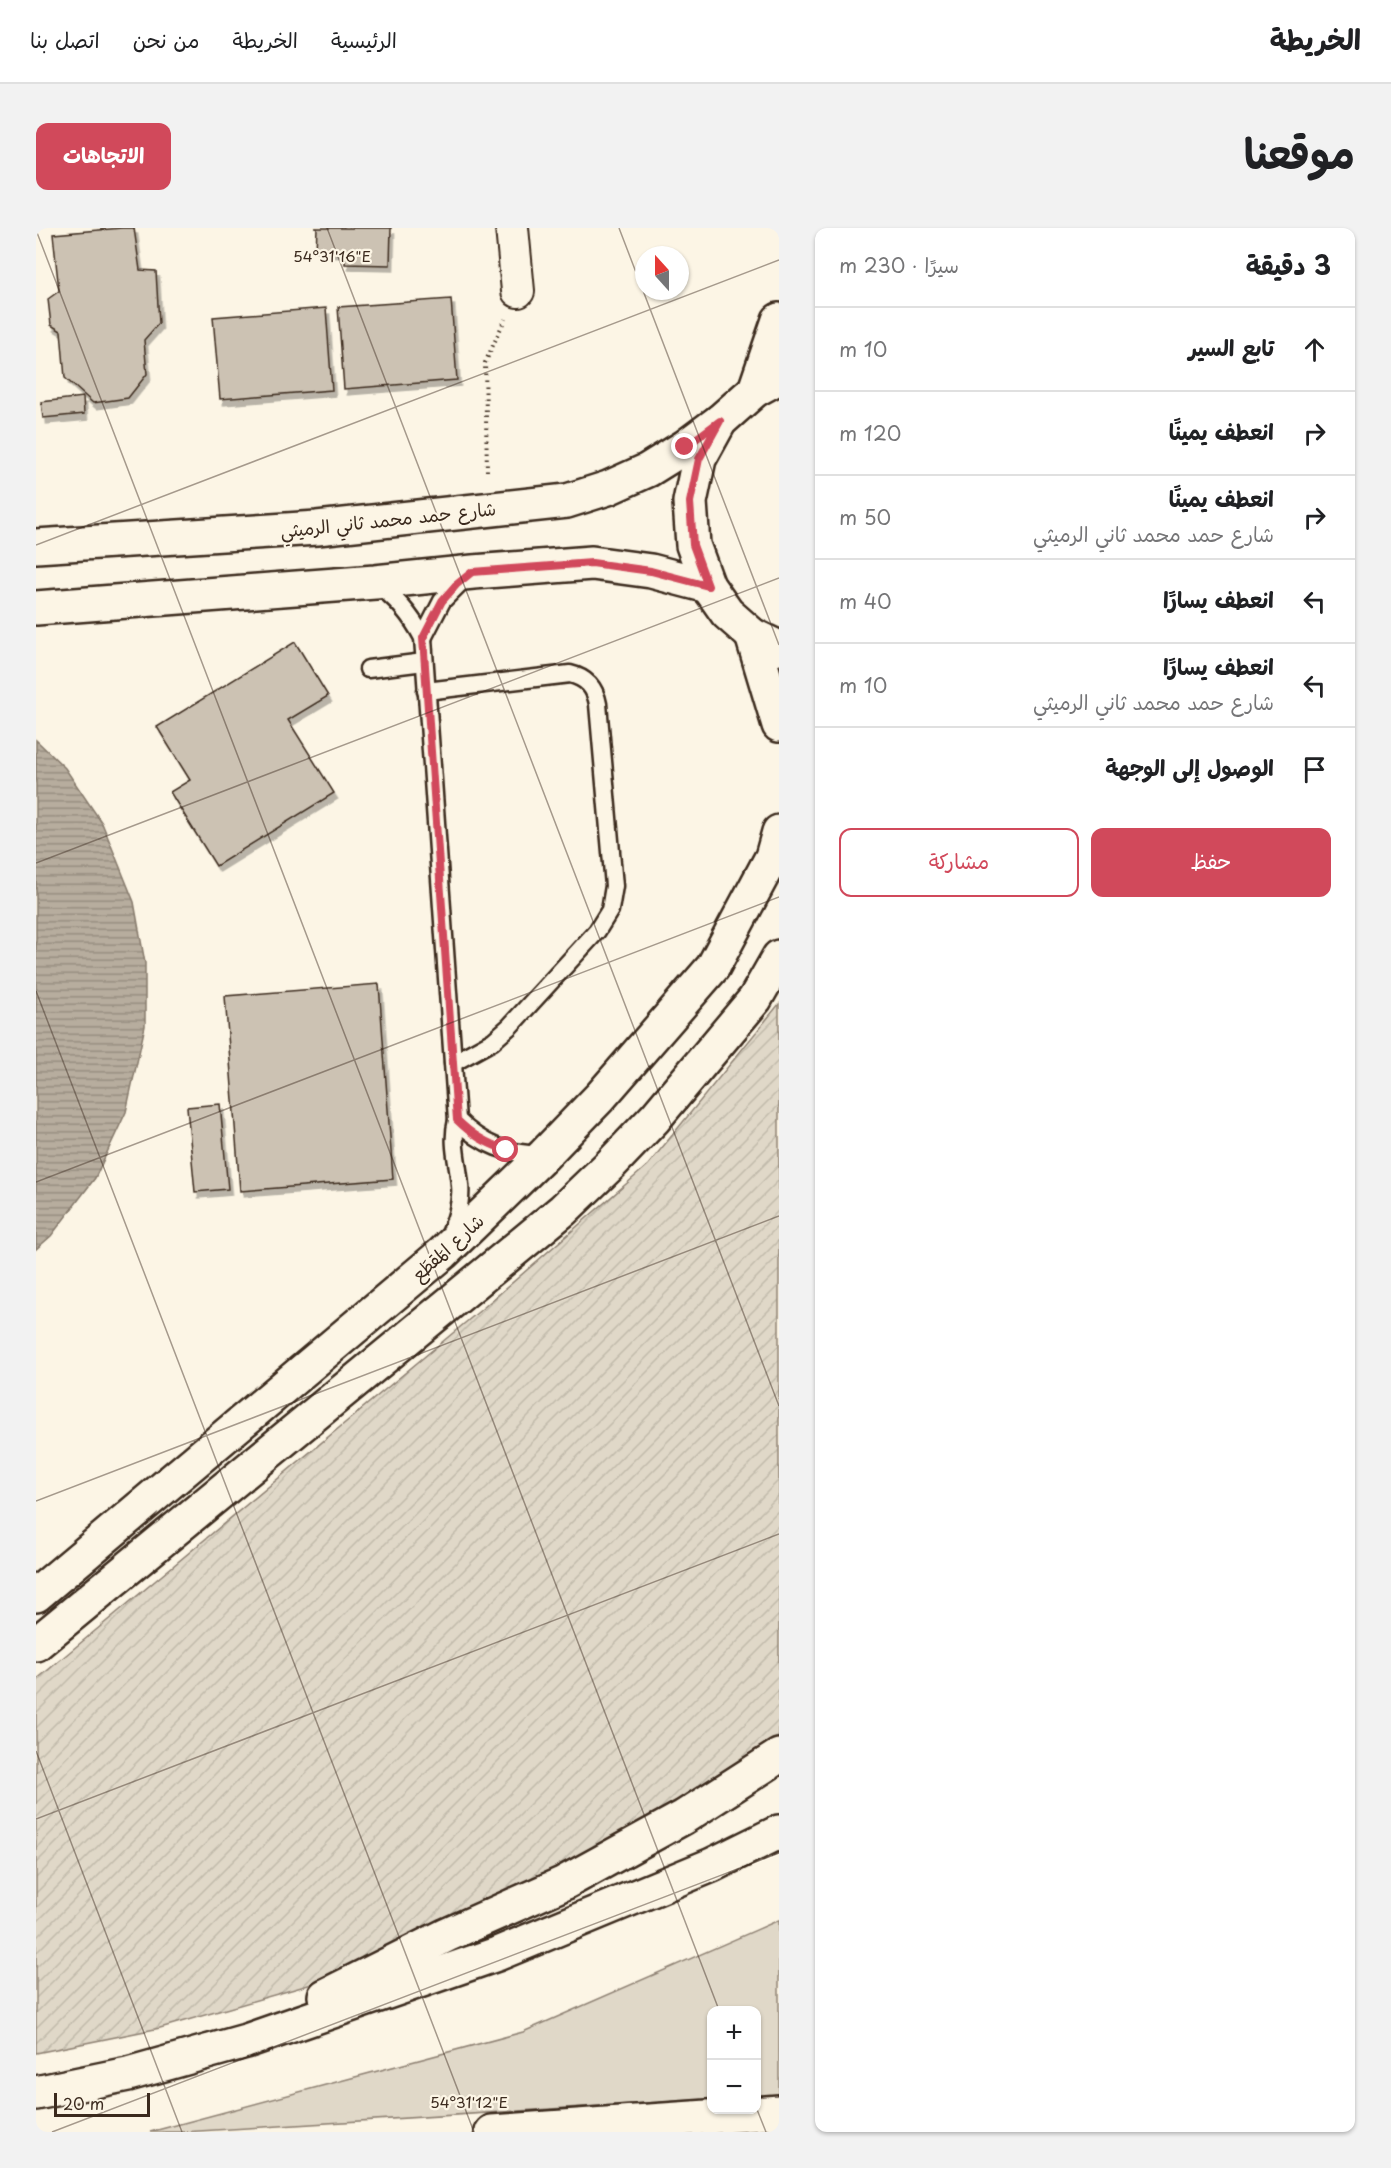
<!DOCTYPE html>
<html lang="ar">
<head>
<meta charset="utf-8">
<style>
  :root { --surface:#fff; --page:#f2f2f2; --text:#202124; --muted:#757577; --line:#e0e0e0; --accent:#d1495b }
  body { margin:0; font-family:"Playpen Sans","Playpen Sans Arabic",sans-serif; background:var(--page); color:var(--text); direction:rtl }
  .controls { position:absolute; right:18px; bottom:18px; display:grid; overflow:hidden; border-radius:12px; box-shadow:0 2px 4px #0004 }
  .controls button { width:54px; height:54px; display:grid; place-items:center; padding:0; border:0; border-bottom:2px solid var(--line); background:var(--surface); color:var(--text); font:30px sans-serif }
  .compass { position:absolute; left:599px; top:18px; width:54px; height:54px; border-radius:50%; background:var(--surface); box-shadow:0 2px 4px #0004; rotate:339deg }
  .scale { position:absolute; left:18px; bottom:15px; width:96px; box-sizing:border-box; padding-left:6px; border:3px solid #3b2a1e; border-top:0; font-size:16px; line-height:21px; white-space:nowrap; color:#3b2a1e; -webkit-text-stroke:4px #fcf5e5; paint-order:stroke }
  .stop { position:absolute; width:18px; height:18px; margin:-14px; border:4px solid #d1495b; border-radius:50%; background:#fff }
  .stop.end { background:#d1495b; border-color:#fff; box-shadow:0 2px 6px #0008 }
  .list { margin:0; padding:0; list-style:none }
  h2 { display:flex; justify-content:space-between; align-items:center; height:78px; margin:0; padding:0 24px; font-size:26px }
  h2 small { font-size:20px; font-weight:400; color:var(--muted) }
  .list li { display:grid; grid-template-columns:39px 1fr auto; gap:18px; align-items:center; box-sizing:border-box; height:84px; padding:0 24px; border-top:2px solid var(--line) }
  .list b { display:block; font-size:22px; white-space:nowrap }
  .list p { margin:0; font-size:20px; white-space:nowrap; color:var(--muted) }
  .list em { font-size:20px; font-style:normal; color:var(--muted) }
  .actions { display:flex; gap:12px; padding:18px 24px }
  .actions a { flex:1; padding:14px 0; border:2px solid var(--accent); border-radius:12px; text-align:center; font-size:21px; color:var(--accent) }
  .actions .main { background:var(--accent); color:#fff }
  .icon { flex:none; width:33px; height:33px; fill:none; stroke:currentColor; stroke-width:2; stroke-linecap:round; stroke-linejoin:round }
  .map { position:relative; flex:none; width:743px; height:1904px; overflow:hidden; direction:ltr; border-radius:12px }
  header { display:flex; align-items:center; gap:36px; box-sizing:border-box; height:84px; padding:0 30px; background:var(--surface); border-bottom:2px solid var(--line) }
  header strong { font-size:28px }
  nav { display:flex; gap:33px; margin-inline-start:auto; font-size:21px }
  .intro { display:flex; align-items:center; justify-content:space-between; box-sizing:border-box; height:144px; padding:0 36px }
  h1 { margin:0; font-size:42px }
  .button { padding:15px 27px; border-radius:12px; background:var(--accent); color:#fff; font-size:21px; font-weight:700 }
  main { display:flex; gap:36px; padding:0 36px }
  aside { flex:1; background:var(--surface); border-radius:12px; box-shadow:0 2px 4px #0004 }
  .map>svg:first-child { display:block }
  .park { fill:#e0d8c8; stroke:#8e8173; stroke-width:1.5 }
  .garden { fill:url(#garden-furrows); stroke:#8e8173; stroke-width:1.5 }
  .water { fill:url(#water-rules); stroke:#85796b; stroke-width:1.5 }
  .building { fill:#ccc2b3; stroke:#3b2a1e; stroke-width:1.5; filter:url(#shadow) }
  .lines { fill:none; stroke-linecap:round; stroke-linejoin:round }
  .service-casing { stroke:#3b2a1e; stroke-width:21 }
  .minor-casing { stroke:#3b2a1e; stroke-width:36 }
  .tertiary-casing { stroke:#3b2a1e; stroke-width:38 }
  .motorway-casing { stroke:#3b2a1e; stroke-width:38 }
  .path { stroke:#3b2a1e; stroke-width:4; stroke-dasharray:1.5 4.5; stroke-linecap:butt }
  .service { stroke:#fcf5e5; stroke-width:16 }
  .minor { stroke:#fcf5e5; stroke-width:32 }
  .tertiary { stroke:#fcf5e5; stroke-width:33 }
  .motorway { stroke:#fcf5e5; stroke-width:33 }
  .route { stroke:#d1495b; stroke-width:8 }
  .ticks { fill:none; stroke:#3b2a1e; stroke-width:1.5; stroke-opacity:0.45 }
  .labels { text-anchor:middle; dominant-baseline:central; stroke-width:4.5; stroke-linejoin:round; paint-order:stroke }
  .street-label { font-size:18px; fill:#3b2a1e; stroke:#fcf5e5 }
  .ticks-label { font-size:15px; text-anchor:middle; fill:#3b2a1e; stroke:#fcf5e5; stroke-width:4.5; stroke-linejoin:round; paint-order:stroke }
</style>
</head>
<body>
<header>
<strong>الخريطة</strong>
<nav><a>الرئيسية</a><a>الخريطة</a><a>من نحن</a><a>اتصل بنا</a></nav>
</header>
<div class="intro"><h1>موقعنا</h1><a class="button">الاتجاهات</a></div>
<main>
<aside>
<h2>3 دقيقة<small>سيرًا · 230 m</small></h2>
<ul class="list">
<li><svg class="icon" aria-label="ahead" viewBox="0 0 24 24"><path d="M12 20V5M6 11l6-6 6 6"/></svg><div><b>تابع السير</b></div><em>10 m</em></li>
<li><svg class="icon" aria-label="right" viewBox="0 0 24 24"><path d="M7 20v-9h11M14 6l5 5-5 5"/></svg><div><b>انعطف يمينًا</b></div><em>120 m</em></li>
<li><svg class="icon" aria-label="right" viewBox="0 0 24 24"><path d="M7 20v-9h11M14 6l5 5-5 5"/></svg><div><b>انعطف يمينًا</b><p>شارع حمد محمد ثاني الرميثي</p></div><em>50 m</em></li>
<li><svg class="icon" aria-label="left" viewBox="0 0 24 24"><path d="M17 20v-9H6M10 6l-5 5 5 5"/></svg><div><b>انعطف يسارًا</b></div><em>40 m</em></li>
<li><svg class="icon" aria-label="left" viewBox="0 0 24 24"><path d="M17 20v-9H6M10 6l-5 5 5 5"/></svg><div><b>انعطف يسارًا</b><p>شارع حمد محمد ثاني الرميثي</p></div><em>10 m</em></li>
<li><svg class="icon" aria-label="arrive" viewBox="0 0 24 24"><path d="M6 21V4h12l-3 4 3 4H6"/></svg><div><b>الوصول إلى الوجهة</b></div></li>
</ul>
<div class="actions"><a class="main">حفظ</a><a>مشاركة</a></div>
</aside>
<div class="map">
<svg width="743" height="1904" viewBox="0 0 743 1904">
  <defs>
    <pattern id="garden-furrows" width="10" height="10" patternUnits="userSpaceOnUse" patternTransform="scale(1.5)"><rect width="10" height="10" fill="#e0d8c8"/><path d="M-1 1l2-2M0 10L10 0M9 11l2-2" fill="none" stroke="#c1baab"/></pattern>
    <pattern id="water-rules" width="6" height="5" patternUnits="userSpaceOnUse" patternTransform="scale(1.5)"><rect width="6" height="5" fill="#b7ad9e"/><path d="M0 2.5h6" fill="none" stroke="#968d80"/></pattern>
    <filter id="shadow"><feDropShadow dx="3.5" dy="6" stdDeviation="0" flood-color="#0004"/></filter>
  </defs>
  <rect width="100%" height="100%" fill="#fcf5e5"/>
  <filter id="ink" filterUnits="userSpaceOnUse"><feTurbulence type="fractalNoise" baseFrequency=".0167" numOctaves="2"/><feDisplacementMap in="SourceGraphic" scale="12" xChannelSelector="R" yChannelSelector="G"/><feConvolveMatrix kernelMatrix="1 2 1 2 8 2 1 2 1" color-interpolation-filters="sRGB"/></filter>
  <g filter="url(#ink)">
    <path class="park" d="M743 1692V1867L721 1869 720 1782H676L675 1871 147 1904H114L487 1804Z"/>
    <path class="garden" d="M743 776V1514L569 1623 314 1745 124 1800 0 1825V1452L447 1080 612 937Z"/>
    <path class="water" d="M0 512 29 540 66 595 98 674 109 735V798L90 884 59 950 15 1008 0 1021Z"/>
    <g class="building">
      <path d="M86 0H98L104 42 120 43 123 95 108 112 111 146 92 170 57 175 29 150 25 103 15 97 12 71 23 63 17 6Z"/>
      <path d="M278 0H355L354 37 309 36V24L280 23 281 0Z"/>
      <path d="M415 71 421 152 308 161 302 79Z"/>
      <path d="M290 80 296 162 184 171 177 89Z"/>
      <path d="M47 169 48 186 7 190 5 174Z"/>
      <path d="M259 414 292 468 252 492 298 565 180 638 134 564 154 552 121 499Z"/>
      <path d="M343 756 357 951 204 963 189 768Z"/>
      <path d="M184 876 192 961 159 964 151 879Z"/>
    </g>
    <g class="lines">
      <g class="service-casing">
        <g id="service">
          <path d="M339 355C361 370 375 387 387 410L421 892C415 915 422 934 424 957 426 976 419 994 412 1011"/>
          <path d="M387 410 406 373 431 348"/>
          <path d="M332 441 388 434"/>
          <path d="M390 463 534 446C551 450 559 460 562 476L578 658 574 682 561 703 474 798 457 813 417 835"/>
          <path d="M421 892C447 918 471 926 507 927"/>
        </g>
      </g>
      <g class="minor-casing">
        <path id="minor" d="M476 0 482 63"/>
      </g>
      <g class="tertiary-casing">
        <g id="tertiary">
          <path d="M743 149 719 162 684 193 663 231 654 274 657 317 672 358 691 385 716 407 743 420"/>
          <path d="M719 162 743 92"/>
          <path d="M0 318 281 300 531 273 572 260 612 242 649 219 684 193"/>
          <path d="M0 380 339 354 437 344 556 335 615 343 672 358"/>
          <path d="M716 407 743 497"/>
          <path d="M0 1367 407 1025 508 927 565 868 677 739 736 629 743 604"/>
          <path d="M0 1416 527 982 575 936 619 890 719 771 743 729"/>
        </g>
      </g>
      <g class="motorway-casing">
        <g id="motorway">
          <path d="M289 1768 411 1707 528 1655 648 1589 743 1528"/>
          <path d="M0 1865 92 1846 210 1813 461 1726 676 1637 743 1604"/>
          <path d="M456 1904 743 1884"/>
        </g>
      </g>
      <path class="path" d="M451 243 449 135 469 91"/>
      <use href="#service" class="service"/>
      <use href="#minor" class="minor"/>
      <use href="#tertiary" class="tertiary"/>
      <use href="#motorway" class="motorway"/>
    </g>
  </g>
  <g class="lines" filter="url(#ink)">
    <path class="route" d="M470 922C450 915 436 907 421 892L387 410 406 373 420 357 436 344 556 335 615 343 672 358 657 317 654 274 663 231 684 193 649 219"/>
  </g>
  <path class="ticks" d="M291 0 743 1178M583 0 743 417M0 2 683 1782M0 317 743 32M0 635 743 350M0 763 438 1904M0 954 743 669M0 1273 743 988M0 1523 146 1904M0 1591 743 1306M720 1879 730 1904M16 1904 743 1625"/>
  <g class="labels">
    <g class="street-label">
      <text transform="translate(352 291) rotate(-6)">شارع حمد محمد ثاني الرميثي</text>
      <text transform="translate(411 1019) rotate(-42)">شارع المَقطَع</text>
    </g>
  </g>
  <g class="ticks-label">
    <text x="296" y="34">54°31'16"E</text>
    <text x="433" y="1880">54°31'12"E</text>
  </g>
</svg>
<div class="controls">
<button>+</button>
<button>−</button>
</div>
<svg class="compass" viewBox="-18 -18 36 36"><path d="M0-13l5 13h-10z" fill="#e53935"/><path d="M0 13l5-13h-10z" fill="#757577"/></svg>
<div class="scale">20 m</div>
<div class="stop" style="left:470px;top:922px"></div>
<div class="stop end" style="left:649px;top:219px"></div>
</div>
</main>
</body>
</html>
